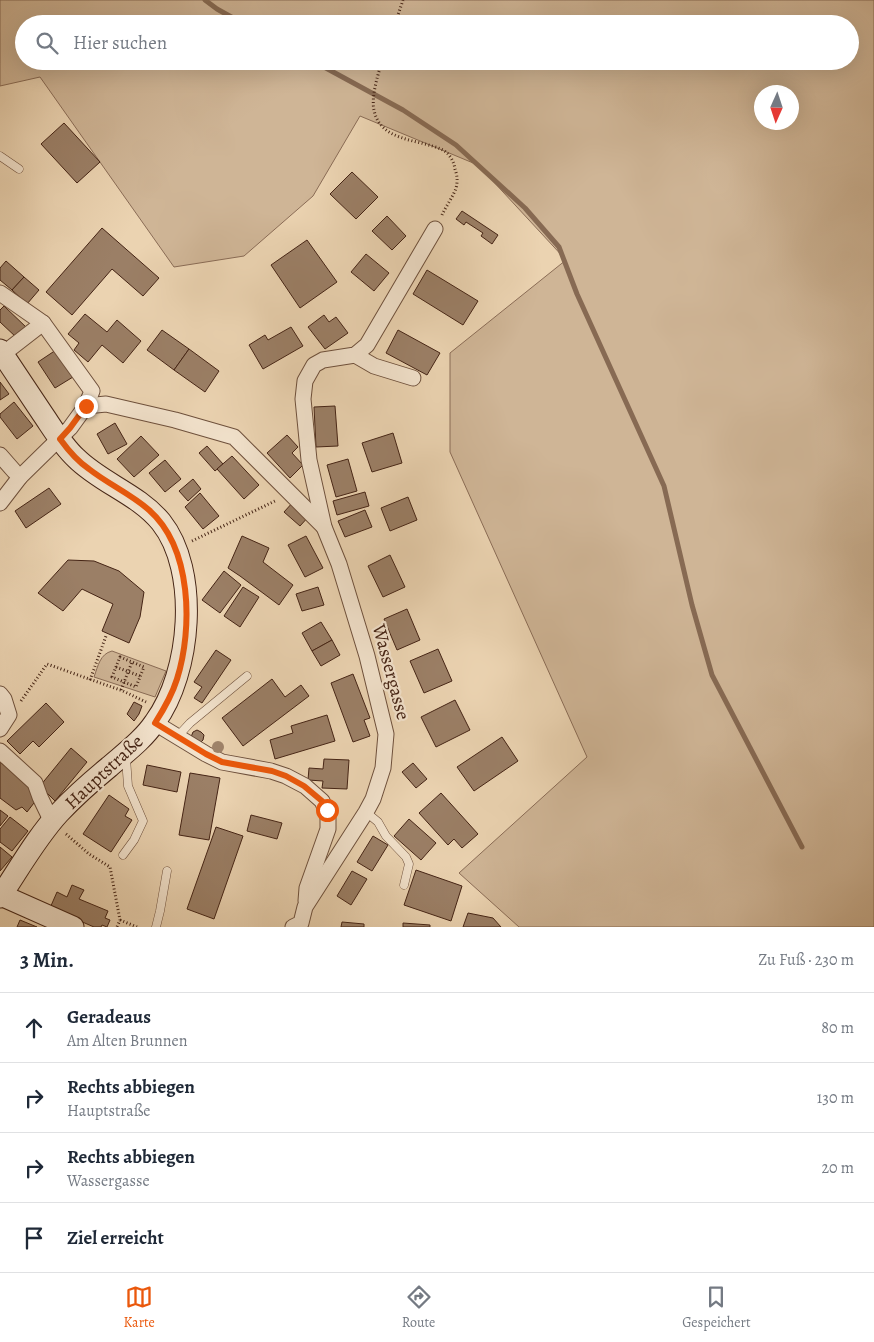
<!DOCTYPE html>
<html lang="de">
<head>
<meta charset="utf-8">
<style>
  :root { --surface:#fff; --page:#f2f2f3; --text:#1f2937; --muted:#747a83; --line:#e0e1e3; --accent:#ea580c }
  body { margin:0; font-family:Alegreya,serif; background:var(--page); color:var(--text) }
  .compass { position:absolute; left:754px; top:85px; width:45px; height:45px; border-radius:50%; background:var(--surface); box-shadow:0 5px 20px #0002; rotate:183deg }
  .stop { position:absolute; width:15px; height:15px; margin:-11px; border:4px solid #ea580c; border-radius:50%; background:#fff }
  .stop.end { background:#ea580c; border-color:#fff; box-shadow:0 1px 5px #0008 }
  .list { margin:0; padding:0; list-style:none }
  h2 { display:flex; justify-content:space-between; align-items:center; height:65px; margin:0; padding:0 20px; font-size:21px }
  h2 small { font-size:16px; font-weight:400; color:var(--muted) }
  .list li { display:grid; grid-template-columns:32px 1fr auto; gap:15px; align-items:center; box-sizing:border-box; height:70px; padding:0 20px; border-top:1px solid var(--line) }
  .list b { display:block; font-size:19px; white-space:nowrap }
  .list p { margin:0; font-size:16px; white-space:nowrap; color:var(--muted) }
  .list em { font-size:16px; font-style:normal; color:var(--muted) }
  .icon { flex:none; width:28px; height:28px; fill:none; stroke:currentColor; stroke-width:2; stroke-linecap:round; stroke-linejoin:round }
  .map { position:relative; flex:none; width:874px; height:927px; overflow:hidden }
  .search { position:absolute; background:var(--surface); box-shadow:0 5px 20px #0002; left:15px; right:15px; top:15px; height:55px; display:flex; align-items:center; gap:12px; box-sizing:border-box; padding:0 18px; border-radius:28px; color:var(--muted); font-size:19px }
  .sheet { height:345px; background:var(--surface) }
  nav { display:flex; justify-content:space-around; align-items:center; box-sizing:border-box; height:70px; border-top:1px solid var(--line); background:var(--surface); font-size:14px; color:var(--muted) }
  nav a { display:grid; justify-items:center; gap:2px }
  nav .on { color:var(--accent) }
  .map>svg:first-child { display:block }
  .green { fill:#cfb596; stroke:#8a6c56; fill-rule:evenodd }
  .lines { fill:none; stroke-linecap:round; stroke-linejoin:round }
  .stream { stroke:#876a53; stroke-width:5 }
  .building { fill:#9b7f66; stroke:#452415 }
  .lane-casing { stroke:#6e503c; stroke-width:9 }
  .street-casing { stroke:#6e503c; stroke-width:17 }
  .secondary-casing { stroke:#452415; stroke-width:23 }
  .path { stroke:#452415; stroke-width:3; stroke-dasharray:1 2.5; stroke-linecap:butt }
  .lane { stroke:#f2e2cc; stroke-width:8 }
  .street { stroke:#f2e2cc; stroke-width:15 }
  .secondary { stroke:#f2e2cc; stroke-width:21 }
  .tree { fill:#9f836a }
  .route { stroke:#ea580c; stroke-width:6 }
  .labels { text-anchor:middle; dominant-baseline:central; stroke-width:4.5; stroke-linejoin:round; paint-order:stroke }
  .street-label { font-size:19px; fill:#452415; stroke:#f2e2cc }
</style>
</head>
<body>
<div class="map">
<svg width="874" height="927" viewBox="0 0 874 927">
  <rect width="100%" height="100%" fill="#ebd3b1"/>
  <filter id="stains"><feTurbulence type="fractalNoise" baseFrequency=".004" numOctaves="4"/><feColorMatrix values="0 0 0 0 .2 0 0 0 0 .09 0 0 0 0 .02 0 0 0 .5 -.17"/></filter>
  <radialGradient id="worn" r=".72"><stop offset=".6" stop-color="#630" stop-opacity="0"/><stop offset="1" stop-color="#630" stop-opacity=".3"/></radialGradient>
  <g class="green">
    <path d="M0 0H874V927H519L459 873 587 757 450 452V353L566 260 478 165 360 116 313 196 244 256 174 267 40 77 0 86ZM24 24H850V61H24ZM762 92H792V122H762Z"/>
    <path d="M112 651 166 671 155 697 94 677C98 666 100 654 112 651Z"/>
  </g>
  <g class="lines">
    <g class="stream">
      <path d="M205 0 217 9 244 24"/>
      <path d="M313 61 403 110 456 145 525 208 559 247 577 294 664 486 692 605 712 675 802 847"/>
    </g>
  </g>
  <g class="building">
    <path d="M64 123 100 162 77 183 41 144Z"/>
    <path d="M352 172 378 197 356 219 330 194Z"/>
    <path d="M462 211 498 235 492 244 481 236 483 233 466 222 464 225 456 219Z"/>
    <path d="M387 216 406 236 392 250 372 231Z"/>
    <path d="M102 228 159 278 143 296 112 269 72 315 46 292Z"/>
    <path d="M307 240 337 282 300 308 271 265Z"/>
    <path d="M366 254 389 273 374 291 351 272Z"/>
    <path d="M6 261 24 277 12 290 0 280V268Z"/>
    <path d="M427 270 478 301 463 325 413 294Z"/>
    <path d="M24 277 39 290 27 304 12 290Z"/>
    <path d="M4 306 27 328 17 338 0 322V310Z"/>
    <path d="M85 314 107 332 117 320 141 341 123 363 102 345 88 362 74 350 79 343 68 334Z"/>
    <path d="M324 315 329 322 336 317 348 333 325 349 308 327Z"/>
    <path d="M291 327 303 346 263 369 249 345 265 335 268 340Z"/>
    <path d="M162 330 189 349 174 370 147 350Z"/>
    <path d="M398 330 440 353 427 375 386 353Z"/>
    <path d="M189 349 219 371 205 392 174 370Z"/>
    <path d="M56 350 73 377 55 388 38 362Z"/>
    <path d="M0 382 9 394 0 400Z"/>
    <path d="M14 402 33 426 17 439 0 417V414Z"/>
    <path d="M335 406 338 446 316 447 314 407Z"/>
    <path d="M115 423 127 444 108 454 97 434Z"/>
    <path d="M393 433 402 463 372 472 362 443Z"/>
    <path d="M287 435 298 447 292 453 303 465 290 478 267 453Z"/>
    <path d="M141 436 159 455 134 477 117 459Z"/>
    <path d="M207 446 223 464 215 471 199 453Z"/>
    <path d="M232 456 259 485 244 499 217 469Z"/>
    <path d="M348 459 357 491 336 497 327 465Z"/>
    <path d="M165 460 181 479 165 492 149 473Z"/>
    <path d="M193 479 201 489 188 501 179 491Z"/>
    <path d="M49 488 61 504 26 528 15 511Z"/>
    <path d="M365 492 369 506 337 515 333 501Z"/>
    <path d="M200 493 219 516 203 529 185 507Z"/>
    <path d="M408 497 417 520 390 531 381 508Z"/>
    <path d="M294 501 310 515 300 526 284 512Z"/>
    <path d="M365 510 372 527 345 537 338 521Z"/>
    <path d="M242 536 269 548 263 562 293 585 279 605 240 576 228 568Z"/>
    <path d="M306 536 323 568 305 577 288 545Z"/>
    <path d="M390 555 405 587 383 597 368 566Z"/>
    <path d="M68 560 94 561 119 571 144 592 140 617 129 643 102 631 113 604 82 589 63 611 38 593Z"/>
    <path d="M224 571 241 585 220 613 202 600Z"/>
    <path d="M243 587 259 597 240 627 224 616Z"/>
    <path d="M318 587 324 605 302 611 296 594Z"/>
    <path d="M407 609 420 640 397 650 384 619Z"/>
    <path d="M321 622 332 640 312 651 302 633Z"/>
    <path d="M332 640 340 655 321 666 312 651Z"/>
    <path d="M438 649 452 681 424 693 410 661Z"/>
    <path d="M216 650 231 660 202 703 194 698 202 687 194 682Z"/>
    <path d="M353 674 370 718 364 720 370 736 353 742 331 683Z"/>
    <path d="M272 679 285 697 301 685 309 696 243 746 222 718Z"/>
    <path d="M455 700 470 730 436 747 421 717Z"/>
    <path d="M134 702 142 706 139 714 134 721 127 714Z"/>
    <path d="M46 703 64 722 39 747 33 741 20 754 7 741Z"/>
    <path d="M327 715 335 741 275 759 270 740 293 733 291 726Z"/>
    <path d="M197 730 201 732 204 735 203 740 200 743 191 737 193 732Z"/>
    <path d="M502 737 518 761 474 791 457 767Z"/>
    <path d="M71 748 87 762 55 801 40 786Z"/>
    <path d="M324 759 349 760 347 789 322 788 323 781 308 780 309 768 323 769Z"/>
    <path d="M0 762 34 788 31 794 37 799 27 812 22 807 16 810 0 798Z"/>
    <path d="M413 763 427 779 416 788 402 772Z"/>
    <path d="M147 765 181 772 177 792 143 785Z"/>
    <path d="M190 773 220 778 209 840 179 835Z"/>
    <path d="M441 793 478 834 462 848 454 839 448 845 419 813Z"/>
    <path d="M109 795 129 809 125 816 132 820 111 852 83 834Z"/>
    <path d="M0 810 8 816 0 826Z"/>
    <path d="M251 815 282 823 277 839 247 831Z"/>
    <path d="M10 817 28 831 12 851 0 842V829Z"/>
    <path d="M409 819 436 843 421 860 394 836Z"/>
    <path d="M216 827 243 836 214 919 187 909Z"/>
    <path d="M373 836 388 845 372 871 357 862Z"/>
    <path d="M0 847 12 857 0 871Z"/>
    <path d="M416 870 462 886 451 921 404 905Z"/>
    <path d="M352 871 367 879 351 905 337 896Z"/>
    <path d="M72 885 84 890 79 899 108 911 105 918 110 920 107 927 102 925 101 927H94L50 908 57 892 67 897Z"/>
    <path d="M468 913 493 918 501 927H463Z"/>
    <path d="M20 920 37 927H17Z"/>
    <path d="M342 922 364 924V927H341Z"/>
    <path d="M403 923 430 925V927H403Z"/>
  </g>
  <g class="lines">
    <g class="lane-casing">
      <g id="lane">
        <path d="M0 156 19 169"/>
        <path d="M178 736 190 723 247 676"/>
        <path d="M366 812 378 822 386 836 406 857 409 864 404 885"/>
        <path d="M123 855 134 840 143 821 128 786 126 758"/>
        <path d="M156 927 160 911 167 871"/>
      </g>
    </g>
    <g class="street-casing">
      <g id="street">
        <path d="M0 293 43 323 92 391 86 406"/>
        <path d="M3 354 43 323"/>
        <path d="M355 355 374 366 413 378"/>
        <path d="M0 455 14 471 20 477"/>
        <path d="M0 503 20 477 70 428 86 406 106 404 175 420 234 437 324 527"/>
        <path d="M0 694 4 699 9 715 0 729"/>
        <path d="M155 723 206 754 222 762 271 771 286 776 305 786 322 801 328 814V829L307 888 306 901"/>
        <path d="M0 751 35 783 40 797 52 822"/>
        <path d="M293 927 301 923 305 907 366 812 373 799 383 768 386 734 367 656 339 564 324 527 309 460 303 399 305 381 314 365 323 360 355 355 367 345 435 229"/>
      </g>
    </g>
    <g class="secondary-casing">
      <g id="secondary">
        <path d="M0 350C14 371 28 392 42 413 53 429 62 445 76 458 101 483 138 494 161 522 200 571 191 673 155 722 143 740 125 753 109 767 92 781 74 797 59 813 36 838 19 869 0 897"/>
        <path d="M1 895 73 927"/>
      </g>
    </g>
    <g class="path">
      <path d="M395 24 403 0"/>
      <path d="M382 61C378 75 371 96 374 110 380 142 420 139 443 150 450 154 454 162 455 169 457 175 458 181 456 188 453 197 446 206 442 215"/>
      <path d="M192 541 277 500"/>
      <path d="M120 657 144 667 136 687 112 677Z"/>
      <path d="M116 667 140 676"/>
      <path d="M90 680 106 636"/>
      <path d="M121 690 132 662"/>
      <path d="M21 701 47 664 123 691 146 702"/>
      <path d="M66 834 89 854 110 867 120 920 117 927"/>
      <path d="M120 920 137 927"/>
    </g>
    <use href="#lane" class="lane"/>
    <use href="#street" class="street"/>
    <use href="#secondary" class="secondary"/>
  </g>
  <circle class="tree" cx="218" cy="747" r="6"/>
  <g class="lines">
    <path class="route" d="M86 406 70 428 60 439C68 450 77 461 89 469 108 484 131 494 149 510 192 548 193 628 177 679 172 695 164 709 155 723L206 754 222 762 272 771 286 776 304 786 322 801 327 810"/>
  </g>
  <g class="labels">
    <g class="street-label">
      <text transform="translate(391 672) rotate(75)">Wassergasse</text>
      <text transform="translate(104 772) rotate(-43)">Hauptstraße</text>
    </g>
  </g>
  <rect width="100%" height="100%" filter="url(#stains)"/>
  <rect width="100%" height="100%" fill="url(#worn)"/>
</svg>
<svg class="compass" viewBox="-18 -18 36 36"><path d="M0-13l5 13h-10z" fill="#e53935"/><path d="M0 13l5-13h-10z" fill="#747a83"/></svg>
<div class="stop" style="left:327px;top:810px"></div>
<div class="stop end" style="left:86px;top:406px"></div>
<div class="search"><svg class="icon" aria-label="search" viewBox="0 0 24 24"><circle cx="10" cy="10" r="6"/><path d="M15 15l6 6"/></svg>Hier suchen</div>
</div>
<section class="sheet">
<h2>3 Min.<small>Zu Fuß · 230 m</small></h2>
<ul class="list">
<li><svg class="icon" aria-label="ahead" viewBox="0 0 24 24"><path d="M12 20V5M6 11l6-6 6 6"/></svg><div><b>Geradeaus</b><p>Am Alten Brunnen</p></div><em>80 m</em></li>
<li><svg class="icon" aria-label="right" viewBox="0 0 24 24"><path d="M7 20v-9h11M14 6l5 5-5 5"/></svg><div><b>Rechts abbiegen</b><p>Hauptstraße</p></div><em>130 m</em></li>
<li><svg class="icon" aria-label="right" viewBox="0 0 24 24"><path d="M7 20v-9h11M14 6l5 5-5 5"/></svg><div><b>Rechts abbiegen</b><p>Wassergasse</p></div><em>20 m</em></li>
<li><svg class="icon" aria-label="arrive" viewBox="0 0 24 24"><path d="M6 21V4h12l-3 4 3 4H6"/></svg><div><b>Ziel erreicht</b></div></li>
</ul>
</section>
<nav>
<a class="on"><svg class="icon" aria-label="map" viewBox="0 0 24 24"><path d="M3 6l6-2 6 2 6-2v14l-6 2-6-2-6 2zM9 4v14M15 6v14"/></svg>Karte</a>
<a><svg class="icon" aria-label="directions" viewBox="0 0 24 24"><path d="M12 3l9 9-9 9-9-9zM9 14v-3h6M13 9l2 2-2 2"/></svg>Route</a>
<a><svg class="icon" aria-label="saved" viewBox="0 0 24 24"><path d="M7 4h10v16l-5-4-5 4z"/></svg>Gespeichert</a>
</nav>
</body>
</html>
